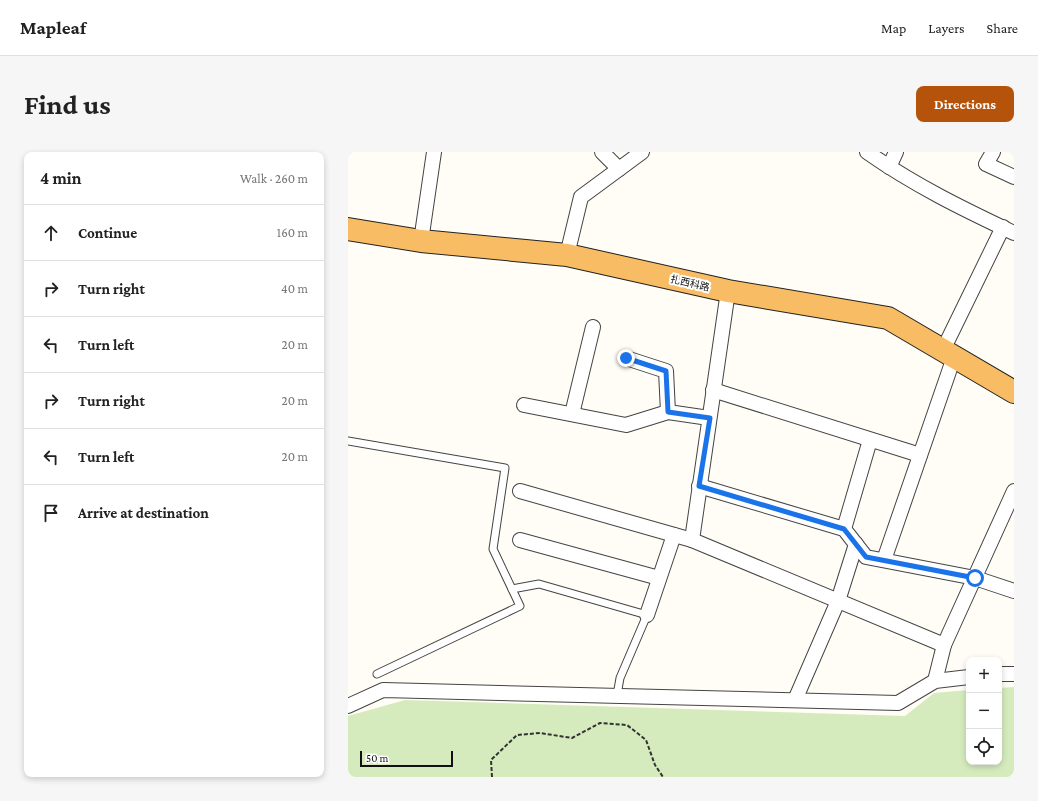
<!DOCTYPE html>
<html lang="en">
<head>
<meta charset="utf-8">
<style>
  :root { --surface:#fff; --page:#f6f6f6; --text:#222; --muted:#767676; --line:#e0e0e0; --accent:#b45309 }
  body { margin:0; font-family:"Crimson Pro","Noto Sans SC",serif; background:var(--page); color:var(--text) }
  .controls { position:absolute; right:12px; bottom:12px; display:grid; overflow:hidden; border-radius:8px; box-shadow:0 2px 6px #0003 }
  .controls button { width:36px; height:36px; display:grid; place-items:center; padding:0; border:0; border-bottom:1px solid var(--line); background:var(--surface); color:var(--text); font:20px sans-serif }
  .scale { position:absolute; left:12px; bottom:10px; width:93px; box-sizing:border-box; padding-left:4px; border:2px solid #111; border-top:0; font-size:11px; line-height:14px; white-space:nowrap; color:#111; -webkit-text-stroke:3px #fff; paint-order:stroke }
  .stop { position:absolute; width:12px; height:12px; margin:-9px; border:3px solid #1a73e8; border-radius:50%; background:#fff }
  .stop.end { background:#1a73e8; border-color:#fff; box-shadow:0 1px 4px #0008 }
  .list { margin:0; padding:0; list-style:none }
  h2 { display:flex; justify-content:space-between; align-items:center; height:52px; margin:0; padding:0 16px; font-size:17px }
  h2 small { font-size:13px; font-weight:400; color:var(--muted) }
  .list li { display:grid; grid-template-columns:26px 1fr auto; gap:12px; align-items:center; box-sizing:border-box; height:56px; padding:0 16px; border-top:1px solid var(--line) }
  .list b { display:block; font-size:15px; white-space:nowrap }
  .list em { font-size:13px; font-style:normal; color:var(--muted) }
  .icon { flex:none; width:22px; height:22px; fill:none; stroke:currentColor; stroke-width:2; stroke-linecap:round; stroke-linejoin:round }
  .map { position:relative; flex:none; width:666px; height:625px; overflow:hidden; border-radius:8px }
  header { display:flex; align-items:center; gap:24px; box-sizing:border-box; height:56px; padding:0 20px; background:var(--surface); border-bottom:1px solid var(--line) }
  header strong { font-size:19px }
  nav { display:flex; gap:22px; margin-inline-start:auto; font-size:14px }
  .intro { display:flex; align-items:center; justify-content:space-between; box-sizing:border-box; height:96px; padding:0 24px }
  h1 { margin:0; font-size:28px }
  .button { padding:10px 18px; border-radius:8px; background:var(--accent); color:#fff; font-size:14px; font-weight:700 }
  main { display:flex; gap:24px; padding:0 24px }
  aside { flex:1; background:var(--surface); border-radius:8px; box-shadow:0 2px 6px #0003 }
  .map>svg:first-child { display:block }
  .green { fill:#d5ebbd }
  .lines { fill:none; stroke-linecap:round; stroke-linejoin:round }
  .service-casing { stroke:#444; stroke-width:9 }
  .minor-casing { stroke:#444; stroke-width:16 }
  .trunk-casing { stroke:#222; stroke-width:24 }
  .path { stroke:#333; stroke-width:2; stroke-dasharray:4 2; stroke-linecap:butt }
  .service { stroke:#fff; stroke-width:7 }
  .minor { stroke:#fff; stroke-width:14 }
  .trunk { stroke:#f7bc64; stroke-width:22 }
  .route { stroke:#1a73e8; stroke-width:5 }
  .labels { text-anchor:middle; dominant-baseline:central; stroke-width:4; stroke-linejoin:round; paint-order:stroke }
  .street-label { font-size:10px; fill:#111; stroke:#fff }
</style>
</head>
<body>
<header>
<strong>Mapleaf</strong>
<nav><a>Map</a><a>Layers</a><a>Share</a></nav>
</header>
<div class="intro"><h1>Find us</h1><a class="button">Directions</a></div>
<main>
<aside>
<h2>4 min<small>Walk · 260 m</small></h2>
<ul class="list">
<li><svg class="icon" aria-label="ahead" viewBox="0 0 24 24"><path d="M12 20V5M6 11l6-6 6 6"/></svg><div><b>Continue</b></div><em>160 m</em></li>
<li><svg class="icon" aria-label="right" viewBox="0 0 24 24"><path d="M7 20v-9h11M14 6l5 5-5 5"/></svg><div><b>Turn right</b></div><em>40 m</em></li>
<li><svg class="icon" aria-label="left" viewBox="0 0 24 24"><path d="M17 20v-9H6M10 6l-5 5 5 5"/></svg><div><b>Turn left</b></div><em>20 m</em></li>
<li><svg class="icon" aria-label="right" viewBox="0 0 24 24"><path d="M7 20v-9h11M14 6l5 5-5 5"/></svg><div><b>Turn right</b></div><em>20 m</em></li>
<li><svg class="icon" aria-label="left" viewBox="0 0 24 24"><path d="M17 20v-9H6M10 6l-5 5 5 5"/></svg><div><b>Turn left</b></div><em>20 m</em></li>
<li><svg class="icon" aria-label="arrive" viewBox="0 0 24 24"><path d="M6 21V4h12l-3 4 3 4H6"/></svg><div><b>Arrive at destination</b></div></li>
</ul>
</aside>
<div class="map">
<svg width="666" height="625" viewBox="0 0 666 625">
  <rect width="100%" height="100%" fill="#fffdf5"/>
  <path class="green" d="M666 535V625H0V564L57 548 557 564 586 541 621 538V610H651V536Z"/>
  <g class="lines">
    <g class="service-casing">
      <g id="service">
        <path d="M0 289 157 316 145 397 172 454 29 522"/>
        <path d="M164 437 191 432 299 463 272 526 269 543"/>
      </g>
    </g>
    <g class="minor-casing">
      <g id="minor">
        <path d="M254 0 271 17"/>
        <path d="M519 0C566 33 615 57 666 81"/>
        <path d="M645 0 638 12 666 25"/>
        <path d="M541 15 548 0"/>
        <path d="M73 89 86 0"/>
        <path d="M219 103 233 45 294 0"/>
        <path d="M380 139 344 388 596 493"/>
        <path d="M595 198 655 75"/>
        <path d="M278 206 318 219 320 260"/>
        <path d="M365 238 572 303"/>
        <path d="M176 253 278 273 320 260 361 266"/>
        <path d="M224 262 245 175"/>
        <path d="M351 334 496 377 518 405 627 426 666 439"/>
        <path d="M172 339 344 388"/>
        <path d="M496 377 522 288"/>
        <path d="M172 388 311 426"/>
        <path d="M536 408 606 205"/>
        <path d="M299 463 326 383"/>
        <path d="M651 522H666"/>
        <path d="M587 529 596 493 666 339"/>
        <path d="M447 548 490 449 508 392"/>
        <path d="M0 554 35 538 550 551 587 529 621 525"/>
      </g>
    </g>
    <g class="trunk-casing">
      <path id="trunk" d="M0 77 73 89 219 103 380 139 540 166 666 240"/>
    </g>
    <path class="path" d="M144 625 143 608 169 583 192 581 224 586 252 571 279 573 298 588 307 613 315 625"/>
    <use href="#service" class="service"/>
    <use href="#minor" class="minor"/>
    <use href="#trunk" class="trunk"/>
  </g>
  <g class="lines">
    <path class="route" d="M278 206 318 219 320 260 362 266 351 334 496 377 518 405 627 426"/>
  </g>
  <g class="labels">
    <g class="street-label">
      <text transform="translate(342 131) rotate(13)">扎西科路</text>
    </g>
  </g>
</svg>
<div class="controls">
<button>+</button>
<button>−</button>
<button><svg class="icon" aria-label="locate" viewBox="0 0 24 24"><circle cx="12" cy="12" r="6"/><path d="M12 2v4M12 18v4M2 12h4M18 12h4"/></svg></button>
</div>
<div class="scale">50 m</div>
<div class="stop" style="left:627px;top:426px"></div>
<div class="stop end" style="left:278px;top:206px"></div>
</div>
</main>
</body>
</html>
